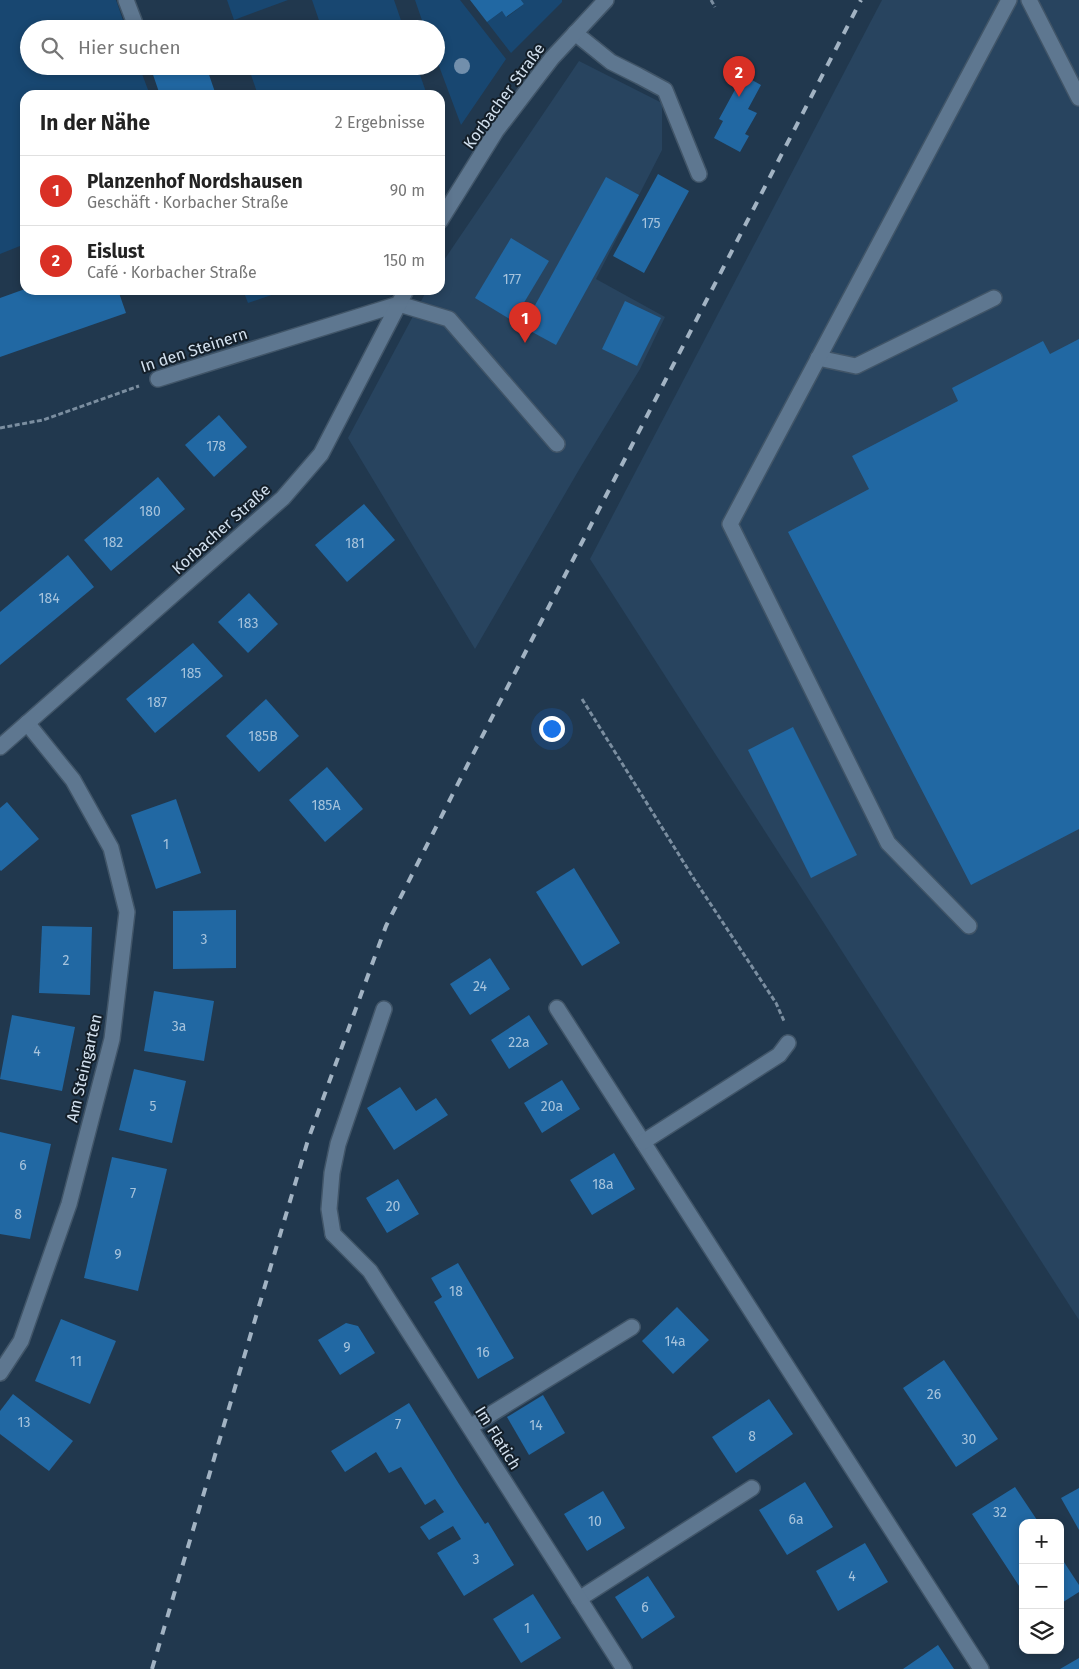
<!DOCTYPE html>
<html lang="de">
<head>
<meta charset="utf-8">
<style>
  :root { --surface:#fff; --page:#f6f6f6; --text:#222; --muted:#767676; --line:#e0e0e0; --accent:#d93025 }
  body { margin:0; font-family:"Fira Sans",sans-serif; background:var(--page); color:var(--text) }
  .controls { position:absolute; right:15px; bottom:15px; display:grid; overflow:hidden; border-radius:10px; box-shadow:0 2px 8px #0003 }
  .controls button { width:45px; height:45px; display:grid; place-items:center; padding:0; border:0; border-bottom:1px solid var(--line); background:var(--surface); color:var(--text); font:25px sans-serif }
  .you { position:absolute; left:551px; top:728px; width:18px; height:18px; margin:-12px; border:4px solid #fff; border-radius:50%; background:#1a73e8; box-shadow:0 0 0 8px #1a73e833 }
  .badge { display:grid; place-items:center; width:32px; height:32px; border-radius:50%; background:var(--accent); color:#fff; font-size:16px; font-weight:700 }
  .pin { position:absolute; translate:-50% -41px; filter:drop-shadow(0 1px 2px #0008) }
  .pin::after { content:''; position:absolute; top:26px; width:18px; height:15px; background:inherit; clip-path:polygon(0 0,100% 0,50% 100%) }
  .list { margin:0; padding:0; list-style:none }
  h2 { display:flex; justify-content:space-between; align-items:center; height:65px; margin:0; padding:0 20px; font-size:21px }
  h2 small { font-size:16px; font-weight:400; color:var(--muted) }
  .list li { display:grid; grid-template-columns:32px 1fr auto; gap:15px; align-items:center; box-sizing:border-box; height:70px; padding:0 20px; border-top:1px solid var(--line) }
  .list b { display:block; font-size:19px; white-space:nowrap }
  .list p { margin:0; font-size:16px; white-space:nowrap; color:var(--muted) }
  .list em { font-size:16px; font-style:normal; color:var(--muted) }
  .icon { flex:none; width:28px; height:28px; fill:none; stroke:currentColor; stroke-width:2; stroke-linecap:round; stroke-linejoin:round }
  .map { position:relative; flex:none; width:1079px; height:1669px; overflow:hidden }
  .search { position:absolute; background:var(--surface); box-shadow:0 2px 8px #0003; left:20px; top:20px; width:425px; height:55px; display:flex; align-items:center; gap:12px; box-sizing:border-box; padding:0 18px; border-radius:28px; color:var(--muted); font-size:19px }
  .panel { position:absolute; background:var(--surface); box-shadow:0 2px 8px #0003; left:20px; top:90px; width:425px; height:205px; border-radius:15px }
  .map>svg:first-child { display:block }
  .built { fill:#28445f }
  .green { fill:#184771 }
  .building { fill:#2168a3 }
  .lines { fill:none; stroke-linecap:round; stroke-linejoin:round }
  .lane-casing { stroke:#415568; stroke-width:18 }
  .street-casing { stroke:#415568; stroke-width:18 }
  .secondary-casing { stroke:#415568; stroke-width:18 }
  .path { stroke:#7b8ea0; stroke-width:3; stroke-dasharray:5 2.5; stroke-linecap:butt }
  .lane { stroke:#5e7790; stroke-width:15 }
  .street { stroke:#5e7790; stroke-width:15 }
  .secondary { stroke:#5e7790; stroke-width:15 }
  .rail { stroke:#a2b3c3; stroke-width:4; stroke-dasharray:9 9; stroke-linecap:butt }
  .tree { fill:#728fac }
  .labels { text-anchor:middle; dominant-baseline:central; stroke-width:4; stroke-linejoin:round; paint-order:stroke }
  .number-label { font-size:14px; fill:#a6c3dc }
  .street-label { font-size:16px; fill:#d3e1ef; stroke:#141f29 }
</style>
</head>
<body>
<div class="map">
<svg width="1079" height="1669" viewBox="0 0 1079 1669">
  <rect width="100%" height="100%" fill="#21384e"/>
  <g class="built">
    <path d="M882 0H1079V1320L590 559Z"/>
    <path d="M579 61 662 103V150L596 279 665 317 640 369 580 468 475 649 348 438 427 290H440V266Z"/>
  </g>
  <g class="green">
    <path d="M0 0H116L126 29H29V66H139L150 95H25V244L0 254Z"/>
    <path d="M227 0H288L234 20Z"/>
    <path d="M312 0H394L404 29H322Z"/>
    <path d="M415 0H460L506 59 461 125 436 58V29H425Z"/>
    <path d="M521 0H562V2L511 53 487 22 502 11 507 17 524 4Z"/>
    <path d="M266 66H417L427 95H258L250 72Z"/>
    <path d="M243 290H286L248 303Z"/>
  </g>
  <g class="building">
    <path d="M470 0H521L524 4 506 17 502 11 487 22Z"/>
    <path d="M150 66H206L216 95H160Z"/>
    <path d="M743 75 761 85 748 109 757 113 745 134 749 136 740 152 714 138 723 121 719 119Z"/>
    <path d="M658 174 689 191 644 273 613 256Z"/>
    <path d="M606 177 639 195 556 345 523 327Z"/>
    <path d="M511 238 549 261 513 321 475 298Z"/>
    <path d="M25 289 118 290 126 313 0 357V298Z"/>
    <path d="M625 301 661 318 637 366 602 349Z"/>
    <path d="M1079 339V829L971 885 788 532 869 489 852 456 958 401 952 388 1043 341 1050 354Z"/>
    <path d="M219 415 247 447 214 477 185 445Z"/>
    <path d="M158 477 185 509 111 571 84 540Z"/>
    <path d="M364 504 395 540 347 582 315 545Z"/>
    <path d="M68 555 94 587 0 665V612Z"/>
    <path d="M249 593 278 624 248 653 218 622Z"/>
    <path d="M193 643 223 676 155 733 126 699Z"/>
    <path d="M266 699 299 736 259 772 226 736Z"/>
    <path d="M793 727 857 855 811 878 748 750Z"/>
    <path d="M327 767 363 809 325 842 289 800Z"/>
    <path d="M176 799 201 873 156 889 131 815Z"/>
    <path d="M7 802 39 839 1 871 0 870V808Z"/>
    <path d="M574 868 620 943 582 966 536 892Z"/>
    <path d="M236 910V968L173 969V911Z"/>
    <path d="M42 926 92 927 90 995 39 993Z"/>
    <path d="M490 958 510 989 470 1015 450 984Z"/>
    <path d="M154 991 214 1001 204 1061 144 1051Z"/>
    <path d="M12 1015 75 1027 62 1091 0 1079Z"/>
    <path d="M529 1015 548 1044 509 1069 491 1040Z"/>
    <path d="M134 1069 186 1081 172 1143 119 1130Z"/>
    <path d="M562 1080 580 1109 542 1133 524 1103Z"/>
    <path d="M400 1087 416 1111 436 1098 448 1115 394 1150 367 1108Z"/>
    <path d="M0 1132 51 1144 30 1239 0 1234Z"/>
    <path d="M614 1153 635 1189 592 1215 570 1180Z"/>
    <path d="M112 1157 167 1169 138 1291 84 1278Z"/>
    <path d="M398 1179 419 1214 387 1233 366 1198Z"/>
    <path d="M458 1263 514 1358 478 1379 434 1302 442 1297 431 1278Z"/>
    <path d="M677 1307 709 1340 673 1374 642 1341Z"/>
    <path d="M61 1319 116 1341 90 1404 35 1381Z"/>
    <path d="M346 1323 358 1326 375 1353 340 1375 318 1340Z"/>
    <path d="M944 1360 998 1439 956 1467 903 1388Z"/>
    <path d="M13 1394 73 1441 49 1471 0 1434V1411Z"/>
    <path d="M543 1395 565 1433 529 1455 507 1417Z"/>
    <path d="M769 1399 793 1434 736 1473 712 1437Z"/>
    <path d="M409 1403 459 1484 485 1524 488 1522 514 1565 464 1596 437 1553 461 1539 453 1526 429 1540 420 1527 444 1512 435 1499 425 1505 401 1467 389 1473 376 1452 345 1472 331 1451Z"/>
    <path d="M805 1482 833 1527 787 1555 759 1510Z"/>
    <path d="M1015 1487 1039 1523H1023V1592L972 1514Z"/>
    <path d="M1079 1488V1530L1061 1498Z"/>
    <path d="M603 1491 625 1528 587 1551 564 1514Z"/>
    <path d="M865 1543 888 1582 838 1611 816 1571Z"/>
    <path d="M1060 1556 1079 1585V1592L1060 1604Z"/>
    <path d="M648 1576 675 1617 642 1639 615 1597Z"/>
    <path d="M533 1594 561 1638 521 1663 493 1619Z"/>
    <path d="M938 1645 954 1669H903Z"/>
    <path d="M1079 1658V1669H1060Z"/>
  </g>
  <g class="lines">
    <g class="lane-casing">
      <g id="lane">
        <path d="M126 0 137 29"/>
        <path d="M1029 0 1079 98"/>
        <path d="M575 33 611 62 639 76 665 90 699 174"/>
        <path d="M399 304 449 319 557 444"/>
        <path d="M818 358 856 366 994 298"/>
        <path d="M969 926 888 843 730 524 1009 0"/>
        <path d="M557 1008 981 1669"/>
        <path d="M643 1142 779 1055 788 1043"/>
        <path d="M333 1234 329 1209 332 1173 338 1144 384 1009"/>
        <path d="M470 1427 632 1327"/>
        <path d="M579 1599 752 1488"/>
      </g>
    </g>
    <g class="street-casing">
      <g id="street">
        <path d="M158 379 399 304"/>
        <path d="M333 1234 370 1271 624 1669"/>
        <path d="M0 1373 21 1341 69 1204 112 1039 127 912 111 848 73 780 27 723"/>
      </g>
    </g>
    <g class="secondary-casing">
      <g id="secondary">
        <path d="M440 221 496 131 552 58 606 0"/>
        <path d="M0 747 283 498 321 454 406 290"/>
      </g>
    </g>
    <g class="path">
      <path d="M711 0 715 7"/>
      <path d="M0 428 43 420 139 386"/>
      <path d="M582 699 694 879 776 1003 784 1021"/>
    </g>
    <use href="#lane" class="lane"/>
    <use href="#street" class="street"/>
    <use href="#secondary" class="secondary"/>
    <path class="rail" d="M152 1669 308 1140 386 926 470 760 861 0"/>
  </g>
  <circle class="tree" cx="462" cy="66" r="8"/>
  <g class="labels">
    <g class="number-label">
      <text x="651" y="223">175</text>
      <text x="512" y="279">177</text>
      <text x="216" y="446">178</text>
      <text x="150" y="511">180</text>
      <text x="113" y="542">182</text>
      <text x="355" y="543">181</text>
      <text x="49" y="598">184</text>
      <text x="248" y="623">183</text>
      <text x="191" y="673">185</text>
      <text x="157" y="702">187</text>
      <text x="263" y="736">185B</text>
      <text x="326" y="805">185A</text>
      <text x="166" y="844">1</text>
      <text x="204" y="939">3</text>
      <text x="66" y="960">2</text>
      <text x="480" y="986">24</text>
      <text x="179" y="1026">3a</text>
      <text x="519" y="1042">22a</text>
      <text x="37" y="1051">4</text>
      <text x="153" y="1106">5</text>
      <text x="552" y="1106">20a</text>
      <text x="23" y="1165">6</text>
      <text x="603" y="1184">18a</text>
      <text x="133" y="1193">7</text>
      <text x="393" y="1206">20</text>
      <text x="18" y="1214">8</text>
      <text x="118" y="1254">9</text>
      <text x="456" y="1291">18</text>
      <text x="675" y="1341">14a</text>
      <text x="347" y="1347">9</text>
      <text x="483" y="1352">16</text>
      <text x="76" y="1361">11</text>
      <text x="934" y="1394">26</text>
      <text x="24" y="1422">13</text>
      <text x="398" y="1424">7</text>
      <text x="536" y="1425">14</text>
      <text x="752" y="1436">8</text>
      <text x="969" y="1439">30</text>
      <text x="1000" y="1512">32</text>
      <text x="796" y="1519">6a</text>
      <text x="595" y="1521">10</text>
      <text x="476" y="1559">3</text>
      <text x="852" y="1576">4</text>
      <text x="645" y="1607">6</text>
      <text x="527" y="1628">1</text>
    </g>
    <g class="street-label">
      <text transform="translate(504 96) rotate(-54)">Korbacher Straße</text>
      <text transform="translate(194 350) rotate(-18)">In den Steinern</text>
      <text transform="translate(221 529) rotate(-42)">Korbacher Straße</text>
      <text transform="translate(84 1068) rotate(-77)">Am Steingarten</text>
      <text transform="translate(498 1438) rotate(58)">Im Flatich</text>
    </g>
  </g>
</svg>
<div class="controls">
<button>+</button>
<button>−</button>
<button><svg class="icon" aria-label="layers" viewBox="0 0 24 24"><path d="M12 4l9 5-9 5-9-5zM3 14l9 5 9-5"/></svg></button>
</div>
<div class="you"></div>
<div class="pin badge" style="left:525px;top:343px">1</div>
<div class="pin badge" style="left:739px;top:97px">2</div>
<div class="search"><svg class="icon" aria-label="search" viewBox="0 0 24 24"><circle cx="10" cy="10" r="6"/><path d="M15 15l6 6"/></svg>Hier suchen</div>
<section class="panel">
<h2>In der Nähe<small>2 Ergebnisse</small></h2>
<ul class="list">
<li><span class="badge">1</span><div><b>Planzenhof Nordshausen</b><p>Geschäft · Korbacher Straße</p></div><em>90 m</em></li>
<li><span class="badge">2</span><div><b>Eislust</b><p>Café · Korbacher Straße</p></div><em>150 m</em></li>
</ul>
</section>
</div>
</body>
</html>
